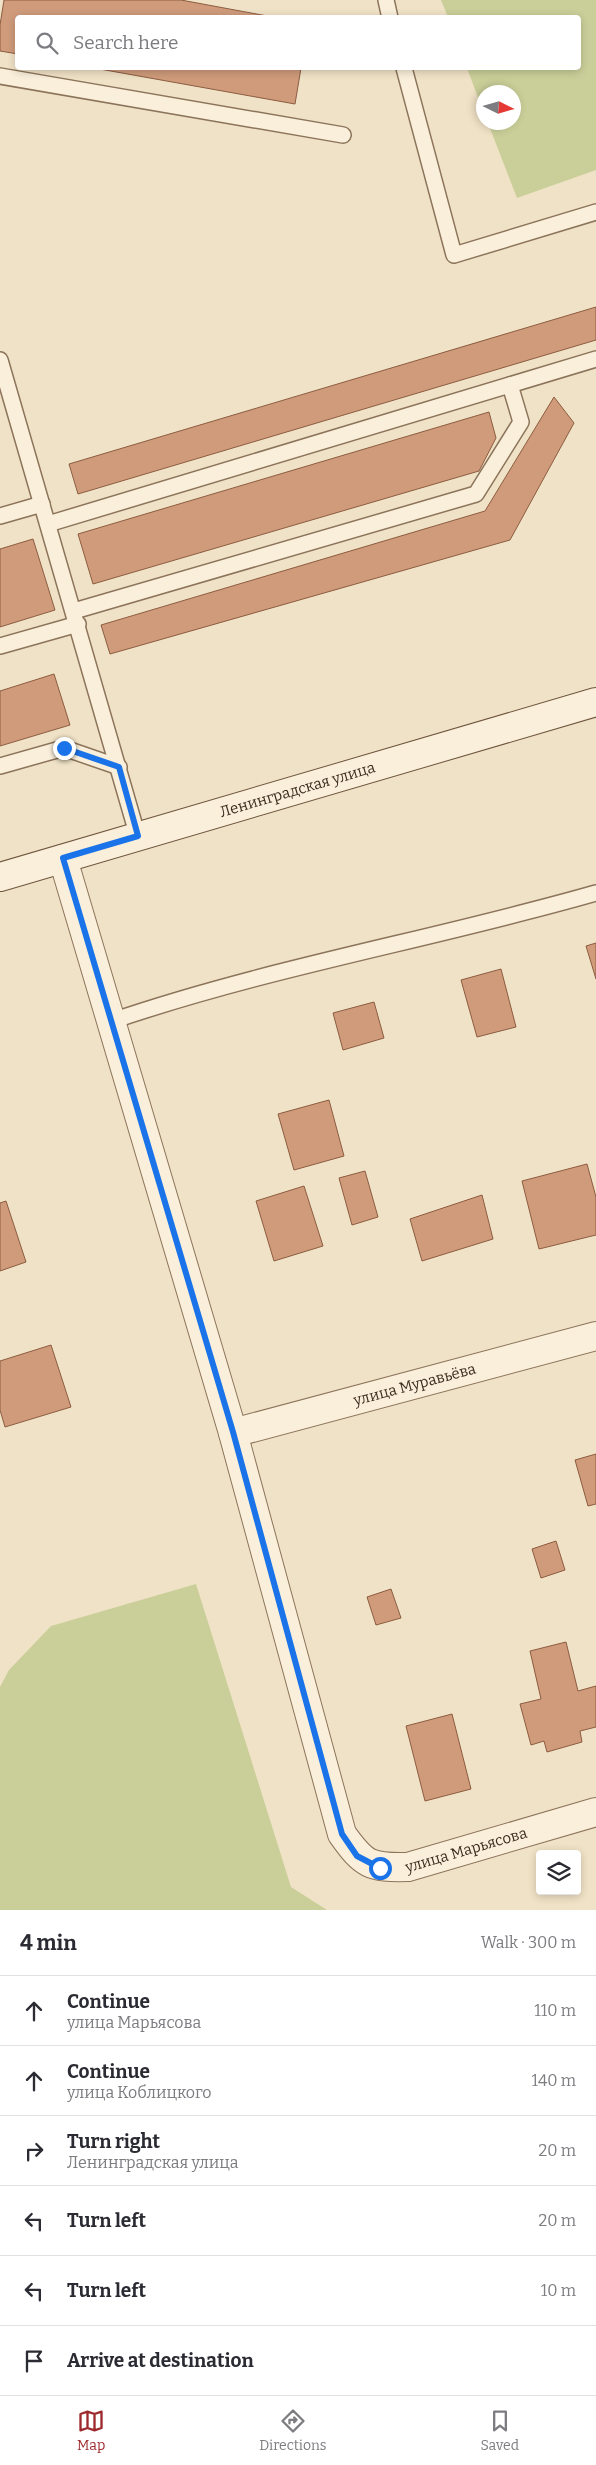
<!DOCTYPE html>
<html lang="en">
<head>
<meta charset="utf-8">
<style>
  :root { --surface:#fff; --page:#f7f7f7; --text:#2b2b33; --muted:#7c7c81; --line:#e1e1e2; --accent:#9d292d }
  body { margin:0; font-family:Bitter,serif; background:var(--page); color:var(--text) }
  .controls { position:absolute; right:15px; bottom:15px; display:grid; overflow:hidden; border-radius:5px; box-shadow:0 2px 8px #0003 }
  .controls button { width:45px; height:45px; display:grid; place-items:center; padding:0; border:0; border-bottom:1px solid var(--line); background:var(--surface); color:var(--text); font:25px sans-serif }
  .compass { position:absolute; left:476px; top:85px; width:45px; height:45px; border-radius:50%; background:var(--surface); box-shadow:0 2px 8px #0003; rotate:95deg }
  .stop { position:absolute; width:15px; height:15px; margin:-11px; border:4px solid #1a73e8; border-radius:50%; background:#fff }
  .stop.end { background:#1a73e8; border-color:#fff; box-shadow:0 1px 5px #0008 }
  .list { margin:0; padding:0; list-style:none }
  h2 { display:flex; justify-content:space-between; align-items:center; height:65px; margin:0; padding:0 20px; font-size:21px }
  h2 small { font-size:16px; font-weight:400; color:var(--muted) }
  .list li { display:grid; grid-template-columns:32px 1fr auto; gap:15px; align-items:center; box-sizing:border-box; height:70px; padding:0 20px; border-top:1px solid var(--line) }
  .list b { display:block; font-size:19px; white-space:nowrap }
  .list p { margin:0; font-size:16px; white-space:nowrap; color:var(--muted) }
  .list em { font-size:16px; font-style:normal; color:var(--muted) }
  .icon { flex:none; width:28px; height:28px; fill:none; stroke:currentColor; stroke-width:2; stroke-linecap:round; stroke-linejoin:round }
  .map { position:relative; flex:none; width:596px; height:1910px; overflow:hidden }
  .search { position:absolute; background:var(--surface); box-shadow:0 2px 8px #0003; left:15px; right:15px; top:15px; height:55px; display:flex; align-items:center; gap:12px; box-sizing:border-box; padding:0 18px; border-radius:5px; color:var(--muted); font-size:19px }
  .sheet { height:485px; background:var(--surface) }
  nav { display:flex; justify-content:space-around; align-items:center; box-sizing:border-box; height:70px; border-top:1px solid var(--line); background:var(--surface); font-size:14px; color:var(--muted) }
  nav a { display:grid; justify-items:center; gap:2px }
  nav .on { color:var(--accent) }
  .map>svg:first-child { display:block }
  .green { fill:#cacf99 }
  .building { fill:#cf9b7b; stroke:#8c5c40 }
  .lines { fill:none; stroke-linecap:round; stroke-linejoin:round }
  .service-casing { stroke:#8c745b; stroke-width:18 }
  .minor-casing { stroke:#8c745b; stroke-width:30 }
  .secondary-casing { stroke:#6e553e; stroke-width:30 }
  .service { stroke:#faefda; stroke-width:15 }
  .minor { stroke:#faefda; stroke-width:28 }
  .secondary { stroke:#faefda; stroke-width:28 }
  .route { stroke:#1a73e8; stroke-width:6 }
  .labels { text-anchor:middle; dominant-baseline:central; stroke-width:5; stroke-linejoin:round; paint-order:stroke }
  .street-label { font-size:15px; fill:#3c2c1f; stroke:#f7ecd6 }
</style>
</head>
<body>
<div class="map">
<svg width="596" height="1910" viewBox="0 0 596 1910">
  <rect width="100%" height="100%" fill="#f0e2c6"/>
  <g class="green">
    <path d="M441 0H596V170L517 198 488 123 514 122V92H484L483 111 467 68H578V18L448 17Z"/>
    <path d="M196 1584 291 1887 327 1910H0V1687L9 1670 51 1626Z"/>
  </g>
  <g class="building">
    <path d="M4 0H181L278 18H18V54L0 51V25Z"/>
    <path d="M94 68H301L295 104Z"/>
    <path d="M596 307V340L78 494 69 464Z"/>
    <path d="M554 397 574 423 510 540 110 654 101 625 485 511Z"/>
    <path d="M489 412 496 438 479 471 93 584 78 534Z"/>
    <path d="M33 539 55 610 0 627V549Z"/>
    <path d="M54 674 70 725 0 746V691Z"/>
    <path d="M596 943V979L586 946Z"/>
    <path d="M501 969 516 1027 477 1037 461 980Z"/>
    <path d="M374 1002 384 1038 343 1050 333 1013Z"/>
    <path d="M329 1100 344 1156 294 1170 278 1114Z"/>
    <path d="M587 1164 596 1197V1235L539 1249 522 1181Z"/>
    <path d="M365 1171 378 1217 352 1225 339 1178Z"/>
    <path d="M304 1186 323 1246 274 1261 256 1201Z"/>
    <path d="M482 1195 493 1239 422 1261 410 1219Z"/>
    <path d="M6 1201 26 1262 0 1271V1203Z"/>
    <path d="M51 1345 71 1407 5 1427 0 1410V1361Z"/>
    <path d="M596 1454V1504L588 1506 575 1460Z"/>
    <path d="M556 1541 565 1570 541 1578 532 1549Z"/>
    <path d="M391 1589 401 1618 376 1625 367 1597Z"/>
    <path d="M566 1642 578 1691 596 1686V1727L580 1731 582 1742 547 1752 544 1741 531 1745 520 1704 541 1699 530 1651Z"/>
    <path d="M452 1714 471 1789 425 1801 406 1726Z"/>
  </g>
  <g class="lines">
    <g class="service-casing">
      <g id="service">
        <path d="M386 0 390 18"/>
        <path d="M404 68 454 255 596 212"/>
        <path d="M0 76 343 135"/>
        <path d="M0 360 138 837"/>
        <path d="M0 516 42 504"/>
        <path d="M48 524 596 359"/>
        <path d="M74 611 476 494 521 422 510 385"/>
        <path d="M0 646 78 624"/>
        <path d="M0 766 64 748 119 767"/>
        <path d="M112 1021C270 967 436 939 596 893"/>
      </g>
    </g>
    <g class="minor-casing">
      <g id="minor">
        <path id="s1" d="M63 859 233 1433 342 1834C364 1865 370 1868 408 1867L596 1812"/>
        <path id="s2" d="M233 1433 596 1336"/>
      </g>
    </g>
    <g class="secondary-casing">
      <g id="secondary">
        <path id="s3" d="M0 877 596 702"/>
      </g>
    </g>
    <use href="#service" class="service"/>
    <use href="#minor" class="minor"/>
    <use href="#secondary" class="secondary"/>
  </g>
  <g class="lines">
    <path class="route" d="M64 748 119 767 138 836 63 858 233 1432 342 1834 357 1856 380 1868"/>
  </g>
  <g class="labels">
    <g class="street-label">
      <text stroke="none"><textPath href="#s3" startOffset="310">Ленинградская улица</textPath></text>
      <text stroke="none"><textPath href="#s2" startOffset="188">улица Муравьёва</textPath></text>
      <text stroke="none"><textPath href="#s1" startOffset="1154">улица Марьясова</textPath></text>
    </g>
  </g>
</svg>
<div class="controls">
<button><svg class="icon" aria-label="layers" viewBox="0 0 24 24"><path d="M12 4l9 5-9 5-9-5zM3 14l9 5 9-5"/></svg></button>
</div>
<svg class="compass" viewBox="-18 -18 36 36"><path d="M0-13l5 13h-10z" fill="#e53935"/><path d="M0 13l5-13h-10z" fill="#7c7c81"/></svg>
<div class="stop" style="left:380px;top:1868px"></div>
<div class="stop end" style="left:64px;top:748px"></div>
<div class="search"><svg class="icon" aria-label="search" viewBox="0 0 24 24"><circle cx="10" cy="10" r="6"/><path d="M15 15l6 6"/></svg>Search here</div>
</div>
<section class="sheet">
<h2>4 min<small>Walk · 300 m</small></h2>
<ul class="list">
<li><svg class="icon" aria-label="ahead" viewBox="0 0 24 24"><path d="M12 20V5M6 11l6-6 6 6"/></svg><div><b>Continue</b><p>улица Марьясова</p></div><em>110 m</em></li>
<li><svg class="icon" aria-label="ahead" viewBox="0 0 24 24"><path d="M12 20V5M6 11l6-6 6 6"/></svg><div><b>Continue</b><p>улица Коблицкого</p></div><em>140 m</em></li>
<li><svg class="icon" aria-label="right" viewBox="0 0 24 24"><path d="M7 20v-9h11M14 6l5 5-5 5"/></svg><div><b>Turn right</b><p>Ленинградская улица</p></div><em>20 m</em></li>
<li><svg class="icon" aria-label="left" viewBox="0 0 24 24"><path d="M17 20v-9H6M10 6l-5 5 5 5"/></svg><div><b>Turn left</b></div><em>20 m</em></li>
<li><svg class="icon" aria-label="left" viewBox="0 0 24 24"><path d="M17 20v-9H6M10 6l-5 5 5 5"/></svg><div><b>Turn left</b></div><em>10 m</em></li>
<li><svg class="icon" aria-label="arrive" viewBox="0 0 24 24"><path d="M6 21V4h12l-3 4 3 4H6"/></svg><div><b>Arrive at destination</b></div></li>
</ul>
</section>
<nav>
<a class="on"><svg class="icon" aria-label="map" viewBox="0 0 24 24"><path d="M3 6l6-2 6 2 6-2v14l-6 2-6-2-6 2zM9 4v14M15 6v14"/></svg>Map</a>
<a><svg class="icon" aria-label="directions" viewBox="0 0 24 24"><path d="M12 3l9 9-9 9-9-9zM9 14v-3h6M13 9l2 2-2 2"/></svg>Directions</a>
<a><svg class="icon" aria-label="saved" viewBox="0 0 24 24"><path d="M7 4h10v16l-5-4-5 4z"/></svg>Saved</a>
</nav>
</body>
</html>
